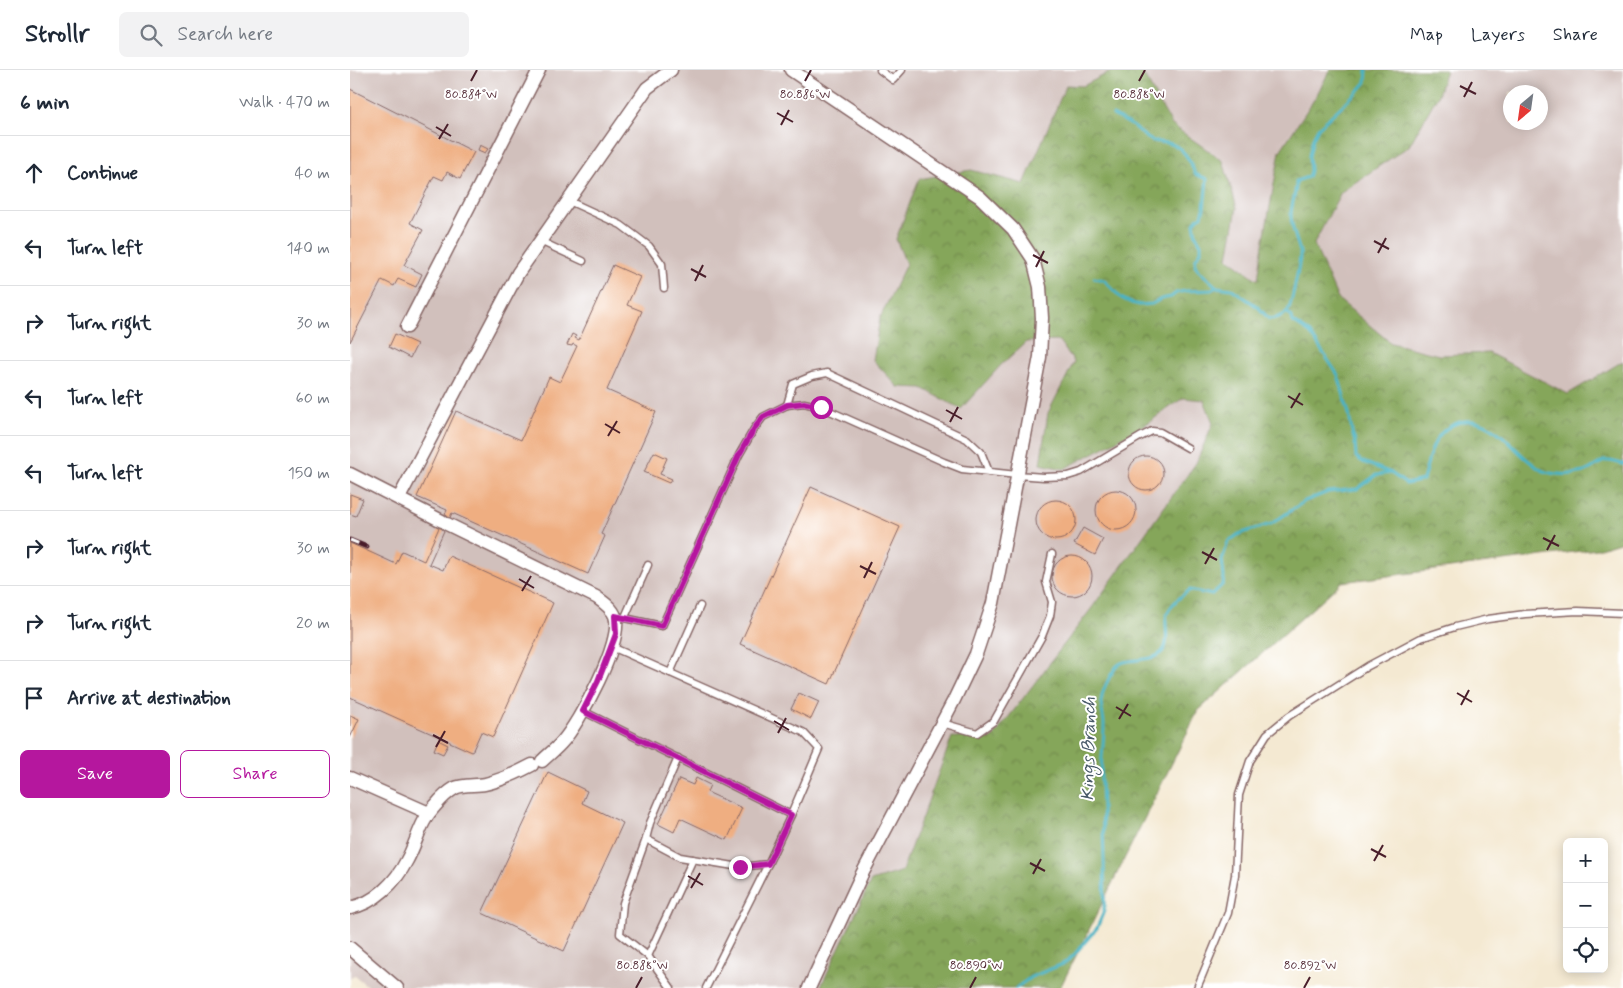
<!DOCTYPE html>
<html lang="en">
<head>
<meta charset="utf-8">
<style>
  :root { --surface:#fff; --page:#f2f2f3; --text:#1f2937; --muted:#747a83; --line:#e0e1e3; --accent:#b5179e }
  body { margin:0; font-family:Mynerve,sans-serif; background:var(--page); color:var(--text) }
  .controls { position:absolute; right:15px; bottom:15px; display:grid; overflow:hidden; border-radius:8px; box-shadow:0 2px 12px #0003 }
  .controls button { width:45px; height:45px; display:grid; place-items:center; padding:0; border:0; border-bottom:1px solid var(--line); background:var(--surface); color:var(--text); font:25px sans-serif }
  .compass { position:absolute; left:1153px; top:15px; width:45px; height:45px; border-radius:50%; background:var(--surface); box-shadow:0 2px 12px #0003; rotate:209deg }
  .stop { position:absolute; width:15px; height:15px; margin:-11px; border:4px solid #b5179e; border-radius:50%; background:#fff }
  .stop.end { background:#b5179e; border-color:#fff; box-shadow:0 1px 5px #0008 }
  .list { margin:0; padding:0; list-style:none }
  h2 { display:flex; justify-content:space-between; align-items:center; height:65px; margin:0; padding:0 20px; font-size:21px }
  h2 small { font-size:16px; font-weight:400; color:var(--muted) }
  .list li { display:grid; grid-template-columns:32px 1fr auto; gap:15px; align-items:center; box-sizing:border-box; height:75px; padding:0 20px; border-top:1px solid var(--line) }
  .list b { display:block; font-size:19px; white-space:nowrap }
  .list em { font-size:16px; font-style:normal; color:var(--muted) }
  .actions { display:flex; gap:10px; padding:15px 20px }
  .actions a { flex:1; padding:11px 0; border:1px solid var(--accent); border-radius:8px; text-align:center; font-size:18px; color:var(--accent) }
  .actions .main { background:var(--accent); color:#fff }
  .icon { flex:none; width:28px; height:28px; fill:none; stroke:currentColor; stroke-width:2; stroke-linecap:round; stroke-linejoin:round }
  .map { position:relative; flex:none; width:1273px; height:918px; overflow:hidden }
  header { display:flex; align-items:center; gap:30px; box-sizing:border-box; height:70px; padding:0 25px; background:var(--surface); border-bottom:1px solid var(--line) }
  header strong { font-size:24px }
  nav { display:flex; gap:28px; margin-inline-start:auto; font-size:18px }
  .search { width:350px; height:45px; background:var(--page); display:flex; align-items:center; gap:12px; box-sizing:border-box; padding:0 18px; border-radius:8px; color:var(--muted); font-size:19px }
  main { display:flex }
  aside { flex:1; background:var(--surface) }
  .map>svg:first-child { display:block }
  .industrial { fill:#d1c0bc; fill-rule:evenodd }
  .forest { fill:url(#forest-crowns); stroke:#686242 }
  .lines { fill:none; stroke-linecap:round; stroke-linejoin:round }
  .stream { stroke:#48b3c5; stroke-width:3 }
  .building { fill:#efae81 }
  .lane-casing { stroke:#866665; stroke-width:9 }
  .street-casing { stroke:#866665; stroke-width:15 }
  .lane { stroke:#fff; stroke-width:6 }
  .street { stroke:#fff; stroke-width:12 }
  .rail-casing { stroke:#4a1f2b; stroke-width:5 }
  .rail { stroke:#fff; stroke-width:3; stroke-dasharray:9; stroke-linecap:butt }
  .route { stroke:#b5179e; stroke-width:6 }
  .ticks { fill:none; stroke:#4a1f2b; stroke-width:2 }
  .labels { text-anchor:middle; dominant-baseline:central; stroke-width:4; stroke-linejoin:round; paint-order:stroke }
  .water-label { font-size:18px; font-style:italic; fill:#495a69; stroke:#fff }
  .ticks-label { font-size:12px; text-anchor:middle; fill:#4a1f2b; stroke:#fff; stroke-width:4; stroke-linejoin:round; paint-order:stroke }
</style>
</head>
<body>
<header>
<strong>Strollr</strong>
<div class="search"><svg class="icon" aria-label="search" viewBox="0 0 24 24"><circle cx="10" cy="10" r="6"/><path d="M15 15l6 6"/></svg>Search here</div>
<nav><a>Map</a><a>Layers</a><a>Share</a></nav>
</header>
<main>
<aside>
<h2>6 min<small>Walk · 470 m</small></h2>
<ul class="list">
<li><svg class="icon" aria-label="ahead" viewBox="0 0 24 24"><path d="M12 20V5M6 11l6-6 6 6"/></svg><div><b>Continue</b></div><em>40 m</em></li>
<li><svg class="icon" aria-label="left" viewBox="0 0 24 24"><path d="M17 20v-9H6M10 6l-5 5 5 5"/></svg><div><b>Turn left</b></div><em>140 m</em></li>
<li><svg class="icon" aria-label="right" viewBox="0 0 24 24"><path d="M7 20v-9h11M14 6l5 5-5 5"/></svg><div><b>Turn right</b></div><em>30 m</em></li>
<li><svg class="icon" aria-label="left" viewBox="0 0 24 24"><path d="M17 20v-9H6M10 6l-5 5 5 5"/></svg><div><b>Turn left</b></div><em>60 m</em></li>
<li><svg class="icon" aria-label="left" viewBox="0 0 24 24"><path d="M17 20v-9H6M10 6l-5 5 5 5"/></svg><div><b>Turn left</b></div><em>150 m</em></li>
<li><svg class="icon" aria-label="right" viewBox="0 0 24 24"><path d="M7 20v-9h11M14 6l5 5-5 5"/></svg><div><b>Turn right</b></div><em>30 m</em></li>
<li><svg class="icon" aria-label="right" viewBox="0 0 24 24"><path d="M7 20v-9h11M14 6l5 5-5 5"/></svg><div><b>Turn right</b></div><em>20 m</em></li>
<li><svg class="icon" aria-label="arrive" viewBox="0 0 24 24"><path d="M6 21V4h12l-3 4 3 4H6"/></svg><div><b>Arrive at destination</b></div></li>
</ul>
<div class="actions"><a class="main">Save</a><a>Share</a></div>
</aside>
<div class="map">
<svg width="1273" height="918" viewBox="0 0 1273 918">
  <defs>
    <pattern id="forest-crowns" width="20" height="18" patternUnits="userSpaceOnUse" patternTransform="scale(1.25)"><rect width="20" height="18" fill="#85a65a"/><path d="M2 6a3 3 0 1 1 6 0M12 15a3 3 0 1 1 6 0" fill="none" stroke="#6f874b"/></pattern>
  </defs>
  <rect width="100%" height="100%" fill="#fff"/>
  <filter id="ink" filterUnits="userSpaceOnUse"><feTurbulence type="fractalNoise" baseFrequency=".02" numOctaves="2"/><feDisplacementMap in="SourceGraphic" scale="10" xChannelSelector="R" yChannelSelector="G"/><feConvolveMatrix kernelMatrix="1 2 1 2 8 2 1 2 1" color-interpolation-filters="sRGB"/></filter>
  <filter id="wash" filterUnits="userSpaceOnUse"><feTurbulence type="fractalNoise" baseFrequency=".0096" numOctaves="4" result="noise"/><feDisplacementMap in="SourceGraphic" scale="20" xChannelSelector="R" yChannelSelector="G"/><feGaussianBlur stdDeviation="1.12" result="paint"/><feColorMatrix in="noise" values="0 0 0 0 0 0 0 0 0 0 0 0 0 0 0 0 0 1.4 0 .05"/><feComposite in="paint" operator="in"/></filter>
  <g filter="url(#wash)">
    <rect width="100%" height="100%" fill="#f4e9d2"/>
    <g class="industrial">
      <path d="M0 0H764L733 16 716 15 674 114 621 100 546 169 556 194 530 248 548 317 572 318 611 339 651 295 676 272 709 271 724 292 698 343 714 399 795 355 833 328 854 330 863 353 846 393 741 539 642 669 602 667 552 802 521 812 470 918H20L5 906 0 908Z"/>
      <path d="M791 0H980L965 28 912 180 909 210 878 189 887 139 873 91 822 55Z"/>
      <path d="M1096 0H1273V291L1218 324 1139 283 1089 285 1041 273 988 229 964 174 991 122 1059 76 1088 25ZM1160 22H1190V52H1160Z"/>
    </g>
    <path class="forest" d="M764 0H791L822 55 873 91 887 138 878 188 908 210 912 180 930 81 965 28 980 0H1096L1088 25 1059 76 991 122 964 174 988 229 1041 273 1089 285 1139 283 1218 324 1273 291V471L1247 479 992 512 848 641 710 918H470L521 811 552 801 602 667 642 669 741 539 846 393 863 353 854 330 833 328 795 355 714 399 690 394 698 343 724 292 709 271 676 272 651 295 611 339 572 318 548 317 523 290 530 248 556 194 546 169 569 109 621 100 674 114 716 15 733 16Z"/>
    <g class="lines">
      <g class="stream">
        <path d="M763 45C770 49 777 52 784 57 789 61 793 66 799 69 806 73 811 72 818 73 834 77 840 90 845 104L857 109 854 138 852 146 848 148 844 153 846 165 851 174V181L846 188 845 195 848 200 867 217"/>
        <path d="M744 208 754 210 771 228 781 233 790 235 802 234 811 229 821 227 826 223 835 221 862 220 867 217 882 219 908 237 919 249C925 249 933 246 937 242 941 238 951 189 950 182 947 170 941 158 941 145 941 133 947 123 946 111L958 107 960 101 959 86 963 68 968 58 1010 19 1016 12 1017 0"/>
        <path d="M936 242 942 247 943 252 960 263 988 305 999 344 1002 362 1005 372 1006 387 1013 392 1041 403 1056 414 1073 410C1080 386 1082 360 1110 352 1143 344 1160 378 1183 394 1187 397 1191 401 1196 402 1207 405 1222 405 1234 402 1241 400 1247 394 1254 391 1259 390 1268 393 1273 394"/>
        <path d="M666 918 681 907 713 894 723 886 747 858 754 841C756 797 752 752 751 708 751 690 754 672 754 654 754 647 751 639 751 632 752 620 759 607 766 597 775 586 800 594 812 582 820 573 815 559 816 549 817 537 831 526 840 520L862 525 873 514 874 507 872 490 878 472 889 464 921 454 955 431 978 422 1007 419 1026 405 1041 403"/>
      </g>
    </g>
    <g id="blocks">
      <g class="building">
        <path d="M0 19 124 82 110 109 97 102 93 110 84 106 60 153 73 160 54 195 72 204 66 217 48 209 44 216 32 210 0 272Z"/>
        <path d="M130 75 138 79 135 83 128 80Z"/>
        <path d="M263 195 290 207 277 235 292 241 257 320 306 342 252 462 251 464 255 466 238 504 102 443 79 494 93 500 99 486 203 533 143 667 131 662 122 682 0 627V473L46 494 52 481 74 491 97 440 67 427 106 341 171 370 199 307 210 312 227 276 223 274 222 276 217 275 222 264 226 266 225 268 229 270Z"/>
        <path d="M45 264 67 274 60 288 39 277Z"/>
        <path d="M304 382 317 388 310 404 322 409 319 413 294 402Z"/>
        <circle cx="796" cy="403" r="17"/>
        <path d="M461 417 550 457 479 614 390 574Z"/>
        <circle cx="766" cy="440" r="20"/>
        <path d="M0 424 13 429 6 446 0 444Z"/>
        <circle cx="706" cy="450" r="20"/>
        <path d="M733 458 753 469 745 485 724 474Z"/>
        <circle cx="722" cy="506" r="20"/>
        <path d="M449 623 469 632 461 649 441 639Z"/>
        <path d="M0 645 9 649 0 668Z"/>
        <path d="M88 670 98 675 93 684 84 680Z"/>
        <path d="M198 702 237 721 232 733 273 753 214 881 132 843Z"/>
        <path d="M346 708 360 715 357 722 392 738 377 770 330 748 324 762 308 754 329 709 343 715Z"/>
      </g>
    </g>
  </g>
  <g filter="url(#ink)">
    <use href="#blocks" fill-opacity="0" stroke="#866665" stroke-width="1"/>
    <g class="lines">
      <g class="lane-casing">
        <g id="lane">
          <path d="M530 0 543 10 552 0"/>
          <path d="M219 131 271 155 299 176 312 194 314 218"/>
          <path d="M190 171 233 191"/>
          <path d="M437 335 443 314 462 306 477 303 617 369 631 382 639 402"/>
          <path d="M265 546 312 556 389 385 404 359 413 347 437 335 454 333 471 337 594 392 612 399 667 405 694 407 718 406 731 402 790 367 802 361 810 362 838 378"/>
          <path d="M275 547 298 495"/>
          <path d="M320 603 350 536"/>
          <path d="M233 641 441 745 469 679 453 662 262 577"/>
          <path d="M592 653 627 663 644 651 692 566 700 546 702 532 696 512 702 484"/>
          <path d="M328 688 300 753 296 769 330 787 390 797 418 794 441 745"/>
          <path d="M296 769 273 833 270 864 298 886 343 789"/>
          <path d="M298 886 321 918"/>
          <path d="M356 918 418 794"/>
          <path d="M847 918 878 843 885 805 889 725 900 691 917 664 939 646 1018 596 1071 568 1105 557 1138 549 1175 544 1228 541 1273 543"/>
        </g>
      </g>
      <g class="street-casing">
        <g id="street">
          <path d="M441 0 630 127 663 159 683 189 690 217 692 248 690 287 643 533 626 584 604 630 512 804 459 918"/>
          <path d="M57 257 189 0"/>
          <path d="M0 404 92 451"/>
          <path d="M49 428 168 203 297 18 321 0"/>
          <path d="M97 454 246 527C253 532 262 538 265 546 274 571 229 653 212 672 206 679 198 685 192 691"/>
          <path d="M0 708 79 743"/>
          <path d="M0 838C25 833 46 812 57 790 67 772 70 751 85 736 90 730 98 722 105 718 113 714 126 716 135 714 152 710 167 703 182 695"/>
          <path d="M0 878 47 918"/>
        </g>
      </g>
      <use href="#lane" class="lane"/>
      <use href="#street" class="street"/>
      <g class="rail-casing">
        <path id="rail" d="M0 470 17 477"/>
      </g>
      <use href="#rail" class="rail"/>
    </g>
  </g>
  <g class="lines" filter="url(#ink)">
    <path class="route" d="M390 797 418 794 441 745 233 641 248 611 266 564 265 546 312 556 389 385 404 359 413 347 437 335 454 333 471 337"/>
  </g>
  <path class="ticks" d="M121 11 127 0M455 11 461 0M789 11 795 0M1110 16 1126 24M1114 27 1122 12M427 43 443 52M431 55 439 40M86 57 101 66M89 69 98 54M1024 171 1039 179M1028 183 1036 168M683 185 698 193M686 197 694 181M341 199 356 207M345 211 353 195M938 326 953 335M941 338 950 323M596 340 612 349M600 352 608 337M255 354 270 363M258 366 267 351M1193 468 1209 476M1197 480 1205 465M852 482 867 490M855 494 864 478M510 496 526 504M514 508 522 492M169 509 184 518M172 521 181 506M1107 623 1122 632M1111 635 1119 620M766 637 781 646M769 649 778 634M424 651 439 660M428 663 436 648M83 665 98 673M86 677 95 661M1021 779 1036 787M1024 791 1033 775M680 793 695 801M683 804 691 789M338 806 353 815M341 818 350 803M286 918 292 907M620 918 626 907M954 918 960 907"/>
  <g class="labels">
    <g class="water-label">
      <text transform="translate(739 679) rotate(-89)">Kings Branch</text>
    </g>
  </g>
  <g class="ticks-label">
    <text x="121" y="28">80.884°W</text>
    <text x="455" y="28">80.886°W</text>
    <text x="789" y="28">80.888°W</text>
    <text x="292" y="899">80.888°W</text>
    <text x="626" y="899">80.890°W</text>
    <text x="960" y="899">80.892°W</text>
  </g>
</svg>
<div class="controls">
<button>+</button>
<button>−</button>
<button><svg class="icon" aria-label="locate" viewBox="0 0 24 24"><circle cx="12" cy="12" r="6"/><path d="M12 2v4M12 18v4M2 12h4M18 12h4"/></svg></button>
</div>
<svg class="compass" viewBox="-18 -18 36 36"><path d="M0-13l5 13h-10z" fill="#e53935"/><path d="M0 13l5-13h-10z" fill="#747a83"/></svg>
<div class="stop" style="left:471px;top:337px"></div>
<div class="stop end" style="left:390px;top:797px"></div>
</div>
</main>
</body>
</html>
